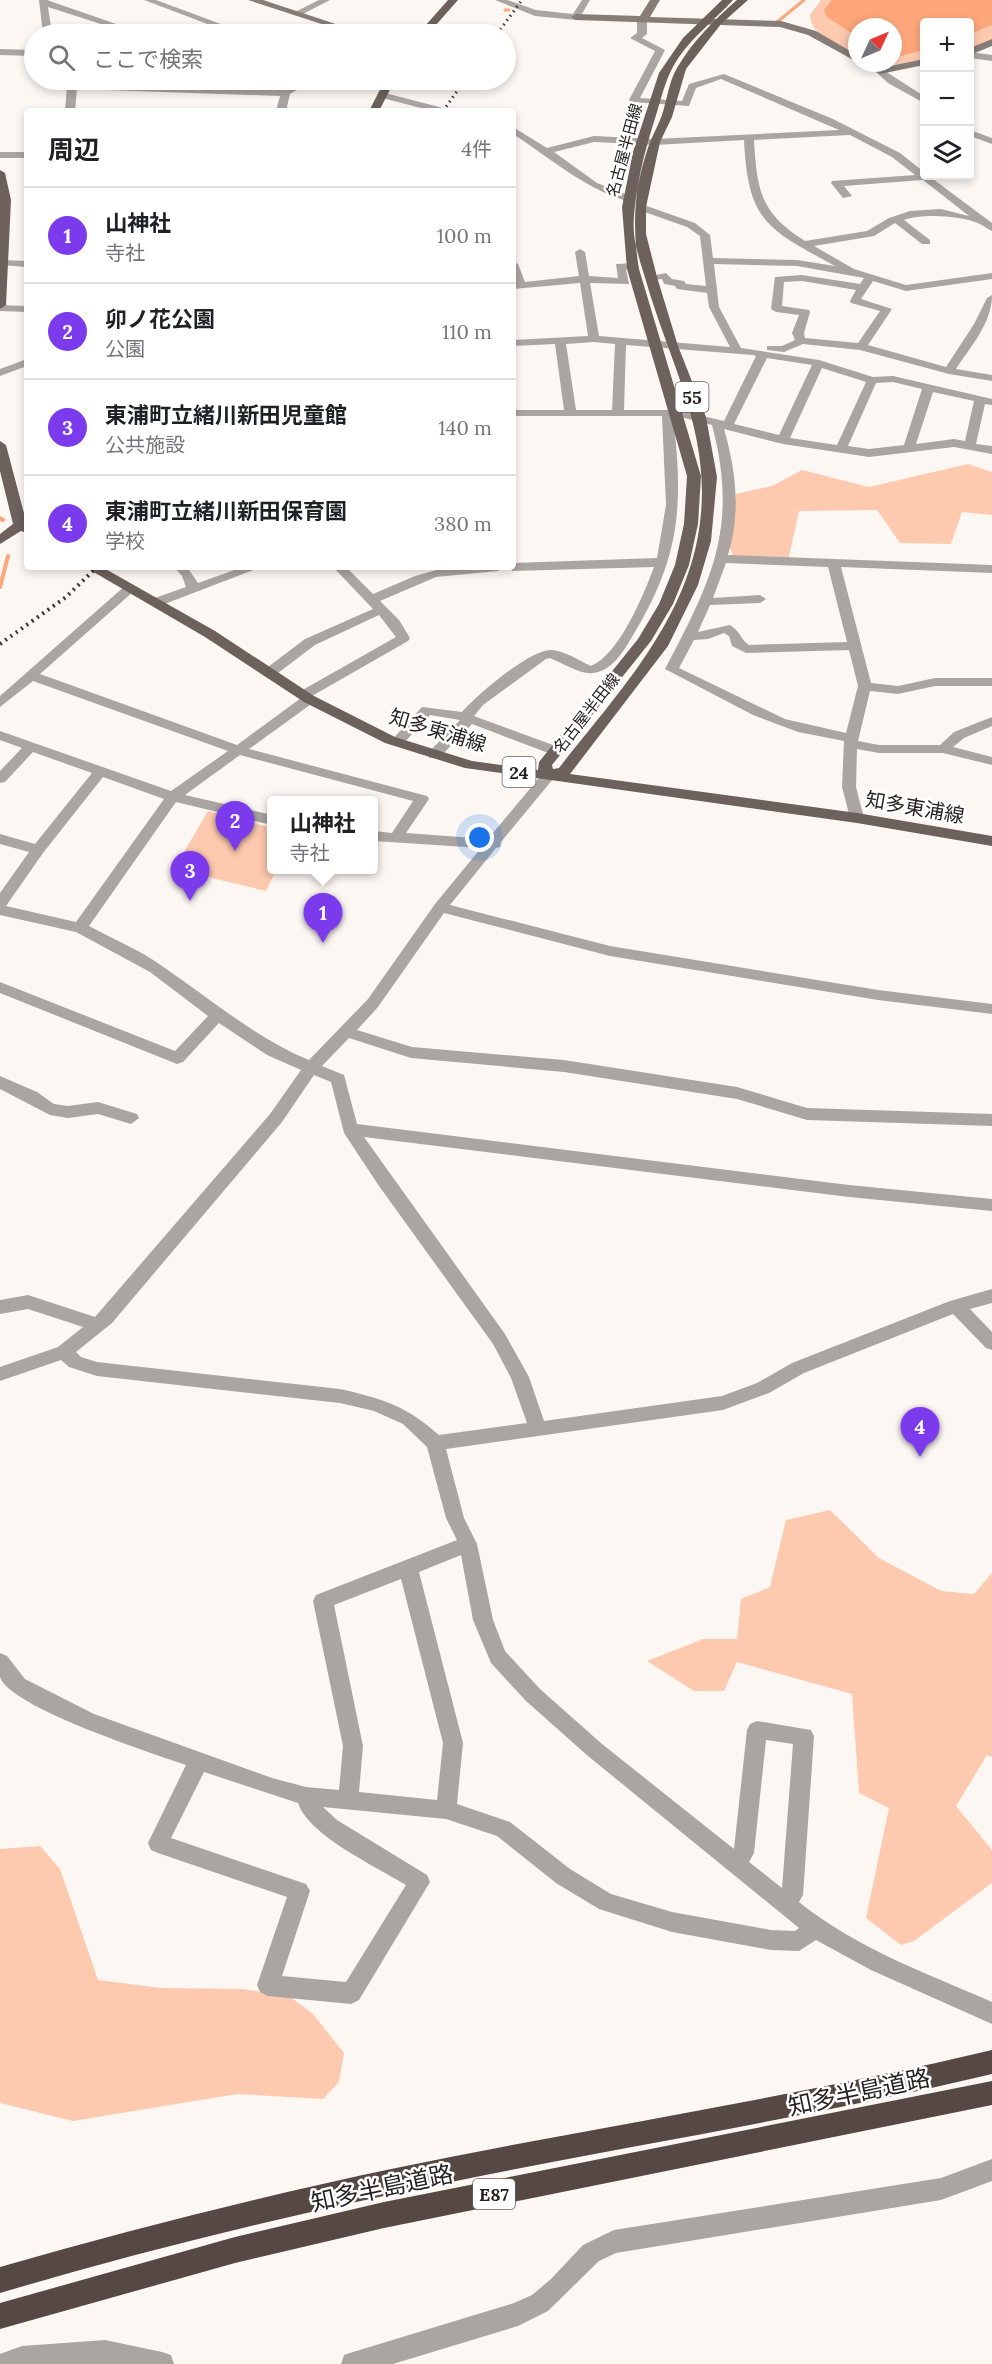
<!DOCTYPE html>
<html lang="ja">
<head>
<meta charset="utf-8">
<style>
  :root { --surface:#fff; --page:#f2f2f2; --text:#202124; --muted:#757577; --line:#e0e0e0; --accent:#7c3aed }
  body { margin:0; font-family:Lora,"Noto Sans JP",serif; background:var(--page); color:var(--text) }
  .controls { position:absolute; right:18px; top:18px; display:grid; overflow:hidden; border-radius:6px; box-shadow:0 3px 9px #0003 }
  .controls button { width:54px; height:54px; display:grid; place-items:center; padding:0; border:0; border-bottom:2px solid var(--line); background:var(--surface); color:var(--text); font:30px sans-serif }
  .compass { position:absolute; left:848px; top:18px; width:54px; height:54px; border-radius:50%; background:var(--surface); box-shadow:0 3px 9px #0003; rotate:46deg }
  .you { position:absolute; left:480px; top:838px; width:21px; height:21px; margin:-15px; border:4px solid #fff; border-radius:50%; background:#1a73e8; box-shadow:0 0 0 9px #1a73e833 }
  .badge { display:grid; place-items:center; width:39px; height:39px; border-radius:50%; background:var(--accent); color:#fff; font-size:20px; font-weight:700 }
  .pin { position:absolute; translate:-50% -50px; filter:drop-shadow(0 2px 3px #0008) }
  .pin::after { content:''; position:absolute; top:32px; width:21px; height:18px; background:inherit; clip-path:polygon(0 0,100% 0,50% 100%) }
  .popup { position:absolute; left:267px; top:796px; width:111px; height:78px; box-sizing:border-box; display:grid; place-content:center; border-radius:6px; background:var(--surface); filter:drop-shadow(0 2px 4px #0005); font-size:20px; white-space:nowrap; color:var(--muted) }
  .popup b { font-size:22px; color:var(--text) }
  .popup::after { content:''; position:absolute; left:50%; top:100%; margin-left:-12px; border:12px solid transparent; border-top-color:var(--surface) }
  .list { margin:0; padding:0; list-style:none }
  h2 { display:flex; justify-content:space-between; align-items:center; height:78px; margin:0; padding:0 24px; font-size:26px }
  h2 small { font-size:20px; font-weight:400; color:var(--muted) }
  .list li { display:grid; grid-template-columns:39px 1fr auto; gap:18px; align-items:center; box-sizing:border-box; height:96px; padding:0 24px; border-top:2px solid var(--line) }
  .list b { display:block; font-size:22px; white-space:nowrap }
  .list p { margin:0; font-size:20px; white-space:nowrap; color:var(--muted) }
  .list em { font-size:20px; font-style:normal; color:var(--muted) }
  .icon { flex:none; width:33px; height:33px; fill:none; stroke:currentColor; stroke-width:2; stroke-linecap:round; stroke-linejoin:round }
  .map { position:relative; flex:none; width:992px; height:2364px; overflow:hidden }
  .search { position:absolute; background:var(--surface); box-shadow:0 3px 9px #0003; left:24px; top:24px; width:492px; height:66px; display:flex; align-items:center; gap:15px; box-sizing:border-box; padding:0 21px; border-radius:33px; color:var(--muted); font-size:22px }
  .panel { position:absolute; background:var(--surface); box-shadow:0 3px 9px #0003; left:24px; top:108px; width:492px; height:462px; border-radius:6px }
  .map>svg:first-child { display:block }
  .green { fill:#fdc9af }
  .water { fill:#fca67a }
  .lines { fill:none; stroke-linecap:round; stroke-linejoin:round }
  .stream-far1 { stroke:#fca67a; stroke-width:3 }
  .stream { stroke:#fca67a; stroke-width:4 }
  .street { fill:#aba5a2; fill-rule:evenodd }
  .secondary { fill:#867d79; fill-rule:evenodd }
  .primary { fill:#6c615c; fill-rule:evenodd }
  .highway { fill:#564943; fill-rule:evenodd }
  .rail-far1 { stroke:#3c3634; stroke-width:3; stroke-dasharray:1.5 4; stroke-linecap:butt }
  .rail { stroke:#3c3634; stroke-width:4; stroke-dasharray:2 4.5; stroke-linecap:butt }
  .labels { text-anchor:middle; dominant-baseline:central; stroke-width:5; stroke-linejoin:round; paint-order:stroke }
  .far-street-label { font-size:16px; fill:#251f1d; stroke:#fff }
  .shield { fill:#fff; stroke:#666261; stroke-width:1.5 }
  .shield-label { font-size:18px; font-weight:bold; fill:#251f1d }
  .street-label { font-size:20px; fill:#251f1d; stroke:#fff }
  .near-street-label { font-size:24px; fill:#251f1d; stroke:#fff }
</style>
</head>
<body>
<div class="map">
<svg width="992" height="2364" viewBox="0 0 992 2364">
  <rect width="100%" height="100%" fill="#fdf7f4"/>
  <g class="green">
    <path d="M821 0H992V40L970 49V22H924V60C907 64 887 72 871 63H893V27H857V55C841 46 810 36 810 15Z"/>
    <path d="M968 464 992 472V515L962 512 951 544 900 543 877 510 799 511 788 561 734 558 728 544 736 494 772 486 802 470 869 487Z"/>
    <path d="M208 811 272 828V870H276L266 891 174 869Z"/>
    <path d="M830 1510 879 1558 941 1591 974 1594 992 1573V1757L987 1755 956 1806 992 1850V1883L914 1941 901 1945 866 1918 889 1808 859 1793 852 1694 737 1662 724 1691H694L647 1661 703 1639H737L741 1599 770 1587 786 1520Z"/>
    <path d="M40 1846 60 1869 98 1980 161 1988 243 1989 289 1996 313 2014 344 2053 339 2082 323 2099 237 2094 73 2121 0 2103V1849Z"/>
  </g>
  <path class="water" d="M832 0H992V25L970 34V22H924V50L893 58V27H857V37L827 17 824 10Z"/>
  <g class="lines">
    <g class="stream-far1">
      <path d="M505 10H509"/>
      <path d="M777 22 804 0"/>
    </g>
    <g class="stream">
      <path d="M0 518 3 520"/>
      <path d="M0 587 8 556"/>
    </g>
    <g class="street">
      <path d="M39 0H47L145 34H132L48 7 52 34H43Z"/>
      <path d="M144 0H156L237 30 233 34H225L226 31Z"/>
      <path d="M319 0H330L299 16 291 14Z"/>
      <path d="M495 0H507L536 10 573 14 582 0H590L579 19 576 20 535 16Z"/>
      <path d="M642 18 647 21V34L642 38 665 50 640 98 682 101 689 84 724 74 833 119 900 153 924 172V176H929L992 223V231C987 229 984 226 980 224 963 216 923 213 904 220L930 240V244H922L895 223 874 236 814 246 854 269 906 285 992 273V279L906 291 873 281 861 299 892 309 868 345 946 367 974 324 987 298 992 295C992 323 971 346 956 369L992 375V381L949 374 860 350 803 344 784 352 767 350V346H782L795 340 792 333 799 315 776 312 771 309 775 277 802 275 860 284 864 278 797 266 714 264 719 307 741 348 819 360 873 377 893 376 992 399V405L985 404 976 444 992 446V454L954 447 869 457 783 444 724 429C736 470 741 513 728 555L992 565V573L841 567 871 683 898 686 935 678H992V686H935L898 694 870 691 858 741 879 745H940L954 732 992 717V726L964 738 953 747 992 757V765L943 753H879L857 749 856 787 864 818 862 821 857 823 850 818 842 787 844 741 798 732 753 715 665 669C712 580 739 527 712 425L677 416H673C684 507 680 558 632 637 623 652 612 671 593 673 581 675 562 663 550 658L546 659 483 705 474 716 561 748V754H551L472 724 439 758H429V752L460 720 430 715 402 745 397 746 390 742 422 707 462 712C476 696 531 648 552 650 565 651 580 661 591 666 619 655 644 594 654 567L513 571 507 567H513V563L657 558 666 505 662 416H513V410H564L555 344 513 346V340L588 336 580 283 513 289V261L518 264 525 282 579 276 575 252 580 249 585 252 589 276 618 278 616 264 637 263V267L626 269 629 284 590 283 599 336 730 347 709 307 707 293 677 289 675 286 664 284 662 279 651 280 646 277 666 273 672 279 684 281 686 284 706 286 700 236 687 227 636 209V205H644L695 223 710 235 713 258 797 260 835 266C767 229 748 222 744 140L655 145 594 142 554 152 597 183 631 196 632 198 627 201C585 189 550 158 513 134V127L547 148 594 136 655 139 839 130 721 79 696 88 689 106 631 102 629 100 655 51 630 38 637 33V21ZM850 135 892 157 915 175 832 181 831 183 843 198 852 196 844 186 923 180 969 216 941 209 910 211 889 218 867 231 805 241C760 213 757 190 754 140ZM802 281 856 290 850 301 851 303 880 311 858 343 805 338 804 333 810 312 809 310 782 306 784 282ZM594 342 615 344 612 410H576L566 344ZM626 345 753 355 756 356 724 421 677 410H624ZM767 358 812 365 779 435 734 424ZM822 368 866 382 837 445 790 438ZM893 382 922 389 904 445 869 449 848 446 876 383ZM933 392 974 401 965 441 954 439 916 444ZM726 563 828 567 847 642 749 645C740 639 742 633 730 625L698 632 710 605 760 603 766 599 760 595 713 598ZM724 633 729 636 732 646 746 653 849 650 858 686 846 733 785 719 679 668 694 640 708 639Z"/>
      <path d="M0 49 34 50V56L0 55Z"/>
      <path d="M970 52 992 55V61L970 58Z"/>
      <path d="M880 68 924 96V103L888 83 875 71Z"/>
      <path d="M302 80H313L290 94 286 111H276L280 96 77 89 75 111H65L67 86 72 83 284 90Z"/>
      <path d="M381 92 447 109 449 111H433L378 97V93Z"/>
      <path d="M970 130 992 138V144L970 136Z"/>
      <rect x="0" y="152" width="27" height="6"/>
      <path d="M4 260 27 261V267L0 265V261Z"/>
      <path d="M0 305 27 306V312L0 311Z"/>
      <path d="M27 359V366L0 376V369Z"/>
      <path d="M174 567H187L198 583 243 567H261L162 605H152V599L186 587 182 576Z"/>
      <path d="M333 567H346L373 594 415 576 447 567H504L498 571 436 577 380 601 399 620 410 638 408 641 312 696 316 699 314 702 249 749 427 796 429 799 406 833 488 839 543 773H553V779L501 842 500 847 496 848 450 905 610 946 878 990 992 1004V1014L878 1000 610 956 444 913 378 1007 357 1030 412 1047 564 1060 737 1087 807 1108 992 1114V1126L807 1120 737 1099 564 1072 411 1058 349 1038 322 1066 344 1075 357 1124 849 1185 992 1199V1211L849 1197 364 1137 505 1334 529 1377 544 1421 722 1396 757 1383 792 1363 950 1301 992 1289V1303L970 1309 992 1332V1350L986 1348 953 1314 804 1373 769 1393 723 1410 446 1449 464 1518 477 1544 493 1620 505 1651 540 1689 602 1744 734 1849 747 1730 750 1724 757 1721 811 1730 814 1736 803 1895 799 1902C856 1948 926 1973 992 2002V2024L871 1970 816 1940 799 1951 771 1950 672 1932 599 1909 556 1883 497 1836 446 1819 323 1807 337 1820 427 1875 430 1882 359 2000 351 2004 268 1996 260 1992 257 1985 287 1897 158 1853 151 1850 148 1843 186 1765C154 1754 9 1707 0 1677 0 1670 0 1660 0 1653L7 1656 25 1679 94 1714 272 1778 306 1787 339 1790 343 1746 313 1601 316 1595 457 1540 446 1518 427 1447 403 1424 374 1411 340 1403 97 1376 69 1367 61 1360 0 1381V1367L58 1347 83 1327 28 1309 0 1314V1300L28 1295 95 1317 270 1114 301 1070 267 1055 219 1023 183 1062 177 1064 0 993V982L175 1051 208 1016 150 972 76 932 0 915V893L29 852 0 844V834L35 844 92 773 33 752 5 782 0 783V771L22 748 0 740V731L171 791 228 751 33 681 0 707V696L126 585H134V591L40 674 237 745 301 698 297 695 299 692 396 637 379 615 315 645 274 676H264V670L305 639 373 609ZM240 755 413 801 392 833 374 831V841L481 848 435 904 368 999 309 1060C254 1037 211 999 162 966 140 950 113 939 89 926L176 802 272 825V815L185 795ZM103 777 164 799 76 922 6 906 43 853ZM314 1075 331 1082 344 1133 379 1186 493 1344 511 1378 527 1423 439 1435C405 1405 383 1399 340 1389L97 1362 81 1357 76 1352 112 1323 282 1122ZM461 1555 473 1620 491 1663 526 1701 588 1756 799 1928 795 1931 771 1930 672 1912 611 1894 570 1869 510 1822 457 1804 463 1743 419 1572ZM401 1579 443 1743 437 1800 359 1792 363 1746 334 1605ZM766 1740 793 1744 782 1888 749 1862 754 1853ZM204 1772 298 1803C309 1836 377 1867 406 1885L346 1982 282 1976 310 1891 306 1884 171 1838Z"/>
      <path d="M0 1076 37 1092 54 1104 68 1106 98 1102 137 1114 139 1118 131 1124 98 1114 68 1118 50 1115 0 1089Z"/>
      <path d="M992 2159V2181L941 2200 616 2253 599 2261 548 2311 518 2326 393 2364H341L344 2355 353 2352 514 2303 532 2295 551 2279 583 2245 614 2230 941 2178Z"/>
      <path d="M105 2340 162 2352 171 2355 174 2364H0V2354L22 2346Z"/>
    </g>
    <g class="secondary">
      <path d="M248 0H263L366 34H352Z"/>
      <path d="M650 0H660L650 17 781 21 816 31 857 55V62L808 35 780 27 576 20 571 17 576 14 640 16Z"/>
      <path d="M992 39V46L970 55V48Z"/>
      <path d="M924 59V65L880 74 859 63H872L881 68Z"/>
    </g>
    <g class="primary">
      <path d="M448 0H458L428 34H418Z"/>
      <path d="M722 0H733C715 20 695 34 679 57 667 74 663 92 657 112 639 169 629 209 639 269L701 476 698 524 689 565 673 604 651 641 552 765 553 769 559 768C613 699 679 630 697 541 716 446 676 378 649 291 644 273 636 252 634 234 632 208 641 164 651 140 654 132 659 124 662 115 667 100 669 81 677 68 692 42 715 19 737 0H748L721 24 686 69 672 117 660 142 646 207V234L657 277 678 346 706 417 717 477 711 541 698 585 668 646 570 774 857 813 992 836V846L857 823 465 768 385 743 304 702 205 637 85 567H102L215 631 314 696 395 737 472 761 538 770 539 762 638 639 659 604 675 565 684 524 687 476 627 269 622 207 633 152 659 73 683 38Z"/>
      <path d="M385 80H395L379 111H369Z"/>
      <path d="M0 170 5 173 11 200 6 305 0 309Z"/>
      <path d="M0 441 6 445 25 517 27 516V533L21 531 0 544V534L13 524 0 471Z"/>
    </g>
    <g class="highway">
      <path d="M992 2050V2074C816 2116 638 2144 461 2180 306 2211 152 2248 0 2293V2267C131 2229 263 2196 396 2168 594 2127 795 2097 992 2050Z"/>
      <path d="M992 2081V2105L384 2228 235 2263 0 2329V2303L235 2237 384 2202Z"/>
    </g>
    <g class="rail-far1">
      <path d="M497 34 522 0"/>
      <path d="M443 111 465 80"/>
    </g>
    <path class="rail" d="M0 644 66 597 97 567"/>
  </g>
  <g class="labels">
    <g class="far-street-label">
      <text transform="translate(624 150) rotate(-75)">名古屋半田線</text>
      <text transform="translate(586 713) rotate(-52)">名古屋半田線</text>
    </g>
    <g class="shield">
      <rect x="675.5" y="382" width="33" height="30" rx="4.5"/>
      <rect x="502.5" y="757" width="33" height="30" rx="4.5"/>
      <rect x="473" y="2179" width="42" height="30" rx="4.5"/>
    </g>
    <g class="shield-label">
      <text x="692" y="397">55</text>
      <text x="519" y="772">24</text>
      <text x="494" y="2194">E87</text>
    </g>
    <g class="street-label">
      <text transform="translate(438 730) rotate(17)">知多東浦線</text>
      <text transform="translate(915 807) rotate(10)">知多東浦線</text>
    </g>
    <g class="near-street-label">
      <text transform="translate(859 2092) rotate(-12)">知多半島道路</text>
      <text transform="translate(382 2188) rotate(-12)">知多半島道路</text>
    </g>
  </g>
</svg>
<div class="controls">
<button>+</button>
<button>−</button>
<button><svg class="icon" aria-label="layers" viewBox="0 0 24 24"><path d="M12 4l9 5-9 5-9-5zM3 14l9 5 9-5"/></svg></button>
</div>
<svg class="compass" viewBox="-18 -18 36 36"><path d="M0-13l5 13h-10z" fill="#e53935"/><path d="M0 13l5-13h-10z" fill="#757577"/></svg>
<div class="you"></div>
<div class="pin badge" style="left:323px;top:943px">1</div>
<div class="popup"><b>山神社</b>寺社</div>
<div class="pin badge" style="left:235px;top:851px">2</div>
<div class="pin badge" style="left:190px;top:901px">3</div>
<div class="pin badge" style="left:920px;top:1457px">4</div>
<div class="search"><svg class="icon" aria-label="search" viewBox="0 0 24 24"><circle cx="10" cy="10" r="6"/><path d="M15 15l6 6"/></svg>ここで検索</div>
<section class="panel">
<h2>周辺<small>4件</small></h2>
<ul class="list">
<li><span class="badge">1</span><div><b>山神社</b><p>寺社</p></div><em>100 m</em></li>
<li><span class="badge">2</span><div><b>卯ノ花公園</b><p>公園</p></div><em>110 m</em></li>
<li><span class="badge">3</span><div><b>東浦町立緒川新田児童館</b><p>公共施設</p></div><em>140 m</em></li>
<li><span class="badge">4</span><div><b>東浦町立緒川新田保育園</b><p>学校</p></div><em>380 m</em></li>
</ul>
</section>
</div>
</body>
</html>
